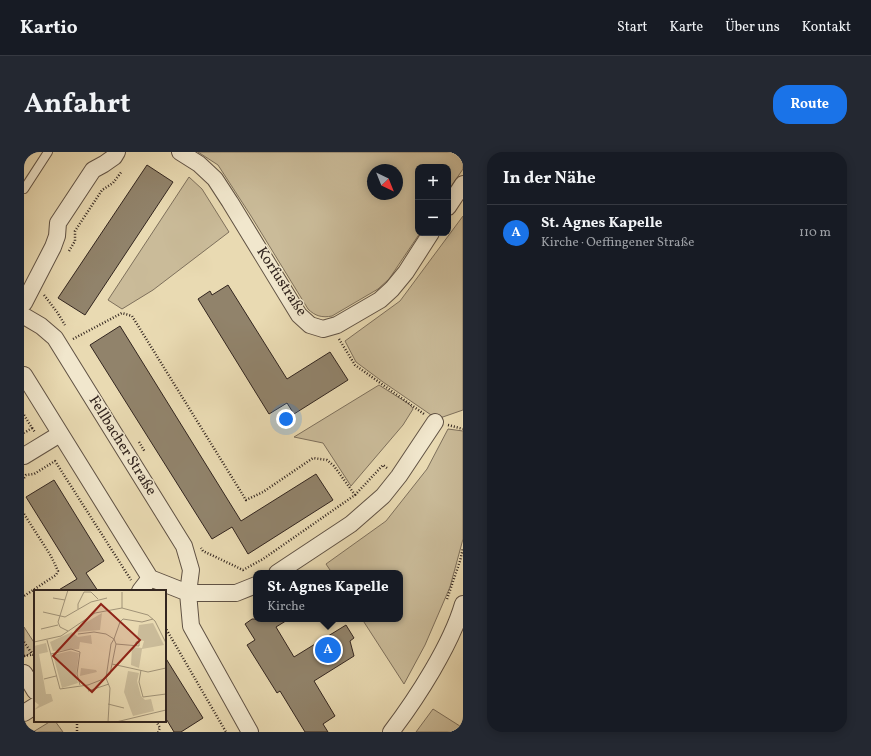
<!DOCTYPE html>
<html lang="de">
<head>
<meta charset="utf-8">
<style>
  :root { --surface:#171b24; --page:#242831; --text:#f1f3f6; --muted:#9ea1a6; --line:#363941; --accent:#1a73e8 }
  body { margin:0; font-family:Vollkorn,serif; background:var(--page); color:var(--text) }
  .controls { position:absolute; right:12px; top:12px; display:grid; overflow:hidden; border-radius:8px; box-shadow:0 2px 10px #0003 }
  .controls button { width:36px; height:36px; display:grid; place-items:center; padding:0; border:0; border-bottom:1px solid var(--line); background:var(--surface); color:var(--text); font:20px sans-serif }
  .compass { position:absolute; left:343px; top:12px; width:36px; height:36px; border-radius:50%; background:var(--surface); box-shadow:0 2px 10px #0003; rotate:137deg }
  .you { position:absolute; left:262px; top:267px; width:14px; height:14px; margin:-10px; border:3px solid #fff; border-radius:50%; background:#1a73e8; box-shadow:0 0 0 6px #1a73e833 }
  .badge { display:grid; place-items:center; width:26px; height:26px; border-radius:50%; background:var(--accent); color:#fff; font-size:13px; font-weight:700 }
  .pin { position:absolute; translate:-50% -50%; border:2px solid #fff; box-shadow:0 1px 4px #0006 }
  .popup { position:absolute; left:229px; top:418px; width:150px; height:52px; box-sizing:border-box; display:grid; place-content:center; border-radius:8px; background:var(--surface); filter:drop-shadow(0 1px 3px #0005); font-size:13px; white-space:nowrap; color:var(--muted) }
  .popup b { font-size:15px; color:var(--text) }
  .popup::after { content:''; position:absolute; left:50%; top:100%; margin-left:-8px; border:8px solid transparent; border-top-color:var(--surface) }
  .list { margin:0; padding:0; list-style:none }
  h2 { display:flex; justify-content:space-between; align-items:center; height:52px; margin:0; padding:0 16px; font-size:17px }
  h2 small { font-size:13px; font-weight:400; color:var(--muted) }
  .list li { display:grid; grid-template-columns:26px 1fr auto; gap:12px; align-items:center; box-sizing:border-box; height:56px; padding:0 16px; border-top:1px solid var(--line) }
  .list b { display:block; font-size:15px; white-space:nowrap }
  .list p { margin:0; font-size:13px; white-space:nowrap; color:var(--muted) }
  .list em { font-size:13px; font-style:normal; color:var(--muted) }
  .map { position:relative; flex:none; width:439px; height:580px; overflow:hidden; border-radius:16px }
  header { display:flex; align-items:center; gap:24px; box-sizing:border-box; height:56px; padding:0 20px; background:var(--surface); border-bottom:1px solid var(--line) }
  header strong { font-size:19px }
  nav { display:flex; gap:22px; margin-inline-start:auto; font-size:14px }
  .intro { display:flex; align-items:center; justify-content:space-between; box-sizing:border-box; height:96px; padding:0 24px }
  h1 { margin:0; font-size:28px }
  .button { padding:10px 18px; border-radius:16px; background:var(--accent); color:#fff; font-size:14px; font-weight:700 }
  main { display:flex; gap:24px; padding:0 24px }
  aside { flex:1; background:var(--surface); border-radius:16px; box-shadow:0 2px 10px #0003 }
  .map>svg:first-child { display:block }
  .green { fill:#cabb99; stroke:#7e705c; fill-rule:evenodd }
  .building { fill:#91836b; stroke:#32251f }
  .lines { fill:none; stroke-linecap:round; stroke-linejoin:round }
  .service-casing { stroke:#605244; stroke-width:10 }
  .minor-casing { stroke:#605244; stroke-width:18 }
  .path { stroke:#32251f; stroke-width:2.5; stroke-dasharray:1 2; stroke-linecap:butt }
  .service { stroke:#f1e7cd; stroke-width:8 }
  .minor { stroke:#f1e7cd; stroke-width:16 }
  .labels { text-anchor:middle; dominant-baseline:central; stroke-width:3; stroke-linejoin:round; paint-order:stroke }
  .street-label { font-size:15px; fill:#32251f; stroke:#f1e7cd }
  .inset-road { fill:none; stroke:#a09277; stroke-width:1 }
  .view { fill:#8f2418; fill-opacity:0.15; stroke:#8f2418; stroke-width:2 }
  .inset-edge { fill:none; stroke:#32251f; stroke-width:2 }
</style>
</head>
<body>
<header>
<strong>Kartio</strong>
<nav><a>Start</a><a>Karte</a><a>Über uns</a><a>Kontakt</a></nav>
</header>
<div class="intro"><h1>Anfahrt</h1><a class="button">Route</a></div>
<main>
<div class="map">
<svg width="439" height="580" viewBox="0 0 439 580">
  <rect width="100%" height="100%" fill="#e9dab2"/>
  <filter id="stains"><feTurbulence type="fractalNoise" baseFrequency=".005" numOctaves="4"/><feColorMatrix values="0 0 0 0 .2 0 0 0 0 .09 0 0 0 0 .02 0 0 0 .5 -.17"/></filter>
  <radialGradient id="worn" r=".72"><stop offset=".6" stop-color="#630" stop-opacity="0"/><stop offset="1" stop-color="#630" stop-opacity=".3"/></radialGradient>
  <g class="green">
    <path d="M174 0H435L439 3V17L424 39V15H394V81H396L365 127 354 137 308 164C298 166 291 164 284 157L227 64 194 13ZM349 18H373V42H349Z"/>
    <path d="M165 25 178 37 205 80 129 138 98 157 84 148Z"/>
    <path d="M439 64V258L413 267 359 230 332 210 321 189 376 149Z"/>
    <path d="M355 233 385 252 388 255 389 257 379 273 327 334 299 291 270 285Z"/>
    <path d="M424 277 439 279V387L426 435 401 493 380 532 338 467H376V421H308L302 412 362 369 403 317Z"/>
    <path d="M0 475 11 492V498L0 505Z"/>
    <path d="M409 557 439 576V580H392Z"/>
    <path d="M27 569H31L39 580H9Z"/>
  </g>
  <g class="building">
    <path d="M123 13 149 30 61 163 34 146Z"/>
    <path d="M204 133 263 227 306 200 324 228 270 262 263 251 245 262 174 147 186 139 188 143Z"/>
    <path d="M96 174 217 369 292 322 309 348 224 402 208 375 188 387 66 193Z"/>
    <path d="M30 328 80 409 62 421 74 439H33L53 427 2 345Z"/>
    <path d="M228 467H265L252 475 270 505 322 473 330 486 326 489 330 504 290 529 311 564 299 572 304 580H281L256 539 253 541 223 493 231 488 221 472Z"/>
    <path d="M141 505 179 566 157 580H150L141 565Z"/>
  </g>
  <g class="lines">
    <g class="service-casing">
      <path id="service" d="M0 37 24 0"/>
    </g>
    <g class="minor-casing">
      <g id="minor">
        <path d="M156 0 175 12 191 27 206 50 275 163 286 173 299 177 313 173 356 148 368 137 382 120 407 81"/>
        <path d="M424 55 439 32"/>
        <path d="M0 151 29 95 33 84 34 71 69 18 80 12 90 5 93 0"/>
        <path d="M0 164 17 174 31 186 160 394 167 418 164 441H212L232 433"/>
        <path d="M0 223 126 426 164 441 167 474 226 580"/>
        <path d="M0 304 36 282"/>
        <path d="M253 421 327 372 359 344 375 324 411 270"/>
        <path d="M116 439 126 426"/>
        <path d="M0 521 11 539"/>
        <path d="M0 561 11 554"/>
        <path d="M367 580C393 546 427 493 439 452"/>
      </g>
    </g>
    <g class="path">
      <path d="M45 99 51 89V79L78 38 89 31 98 19"/>
      <path d="M20 143 33 160 41 173"/>
      <path d="M49 187 98 161 108 164 222 348 239 340 289 306 303 308 310 314 331 343 239 407 219 418 179 399 177 396"/>
      <path d="M315 187 331 213 400 262"/>
      <path d="M0 263 8 276 0 281"/>
      <path d="M424 273 439 277"/>
      <path d="M8 276 11 280"/>
      <path d="M115 290 121 300"/>
      <path d="M0 326 2 323 10 322 31 309 107 428"/>
      <path d="M331 343 359 313 363 316"/>
      <path d="M0 362 27 404 34 419 32 423 0 444"/>
      <path d="M423 447 436 409 439 396"/>
      <path d="M141 475 202 580"/>
      <path d="M0 490 11 506"/>
      <path d="M0 504 11 502"/>
      <path d="M53 569V580"/>
      <path d="M132 569 136 576 134 580"/>
    </g>
    <use href="#service" class="service"/>
    <use href="#minor" class="minor"/>
  </g>
  <g class="labels">
    <g class="street-label">
      <text transform="translate(257 130) rotate(57)">Korfustraße</text>
      <text transform="translate(98 294) rotate(58)">Fellbacher Straße</text>
    </g>
  </g>
  <g transform="translate(10 438)">
    <rect width="132" height="132" fill="#e9dab2"/>
    <path d="M68 23 66 40 43 42 41 39ZM119 33 130 55 108 59 105 78 97 75 98 57 108 58 110 51 103 49 105 35ZM38 42 44 47 57 45 58 54 46 52 45 59 19 61 16 52ZM12 53 14 62 5 64 12 104H17L19 111 0 120 5 115 0 111V56ZM36 61 45 63 42 85 44 93 28 98 19 65ZM47 78 62 80 63 82 46 86ZM94 81 105 83 103 91 107 106 111 110 117 109 120 121 99 126 90 102Z" fill="#cabb99"/>
    <path class="inset-road" d="M19 8 31 10M88 18V2M44 19V14L50 2H57L64 9M9 22 31 27 57 12 73 8M7 39 24 35M34 41 26 37 24 32 34 0M13 50 26 99 54 95 72 88 77 54 80 49 72 44 60 42 44 44M0 52 27 46 61 23 88 18 114 25 121 31 132 53M82 54 105 56V52H102V56M17 64 37 59 46 62 43 84 46 95M78 74 114 82 132 78M107 80 105 92 109 107 132 104M10 89 22 86M54 101 75 94M74 114 90 118M74 132 76 98 72 88 76 84 82 54 80 49 86 32 89 29 108 32 119 29M82 132 132 120"/>
    <path class="view" d="M67 14 106 50 58 102 19 66Z"/>
    <rect width="132" height="132" class="inset-edge"/>
  </g>
  <rect width="100%" height="100%" filter="url(#stains)"/>
  <rect width="100%" height="100%" fill="url(#worn)"/>
</svg>
<div class="controls">
<button>+</button>
<button>−</button>
</div>
<svg class="compass" viewBox="-18 -18 36 36"><path d="M0-13l5 13h-10z" fill="#e53935"/><path d="M0 13l5-13h-10z" fill="#9ea1a6"/></svg>
<div class="you"></div>
<div class="pin badge" style="left:304px;top:498px">A</div>
<div class="popup"><b>St. Agnes Kapelle</b>Kirche</div>
</div>
<aside>
<h2>In der Nähe<small></small></h2>
<ul class="list">
<li><span class="badge">A</span><div><b>St. Agnes Kapelle</b><p>Kirche · Oeffingener Straße</p></div><em>110 m</em></li>
</ul>
</aside>
</main>
</body>
</html>
